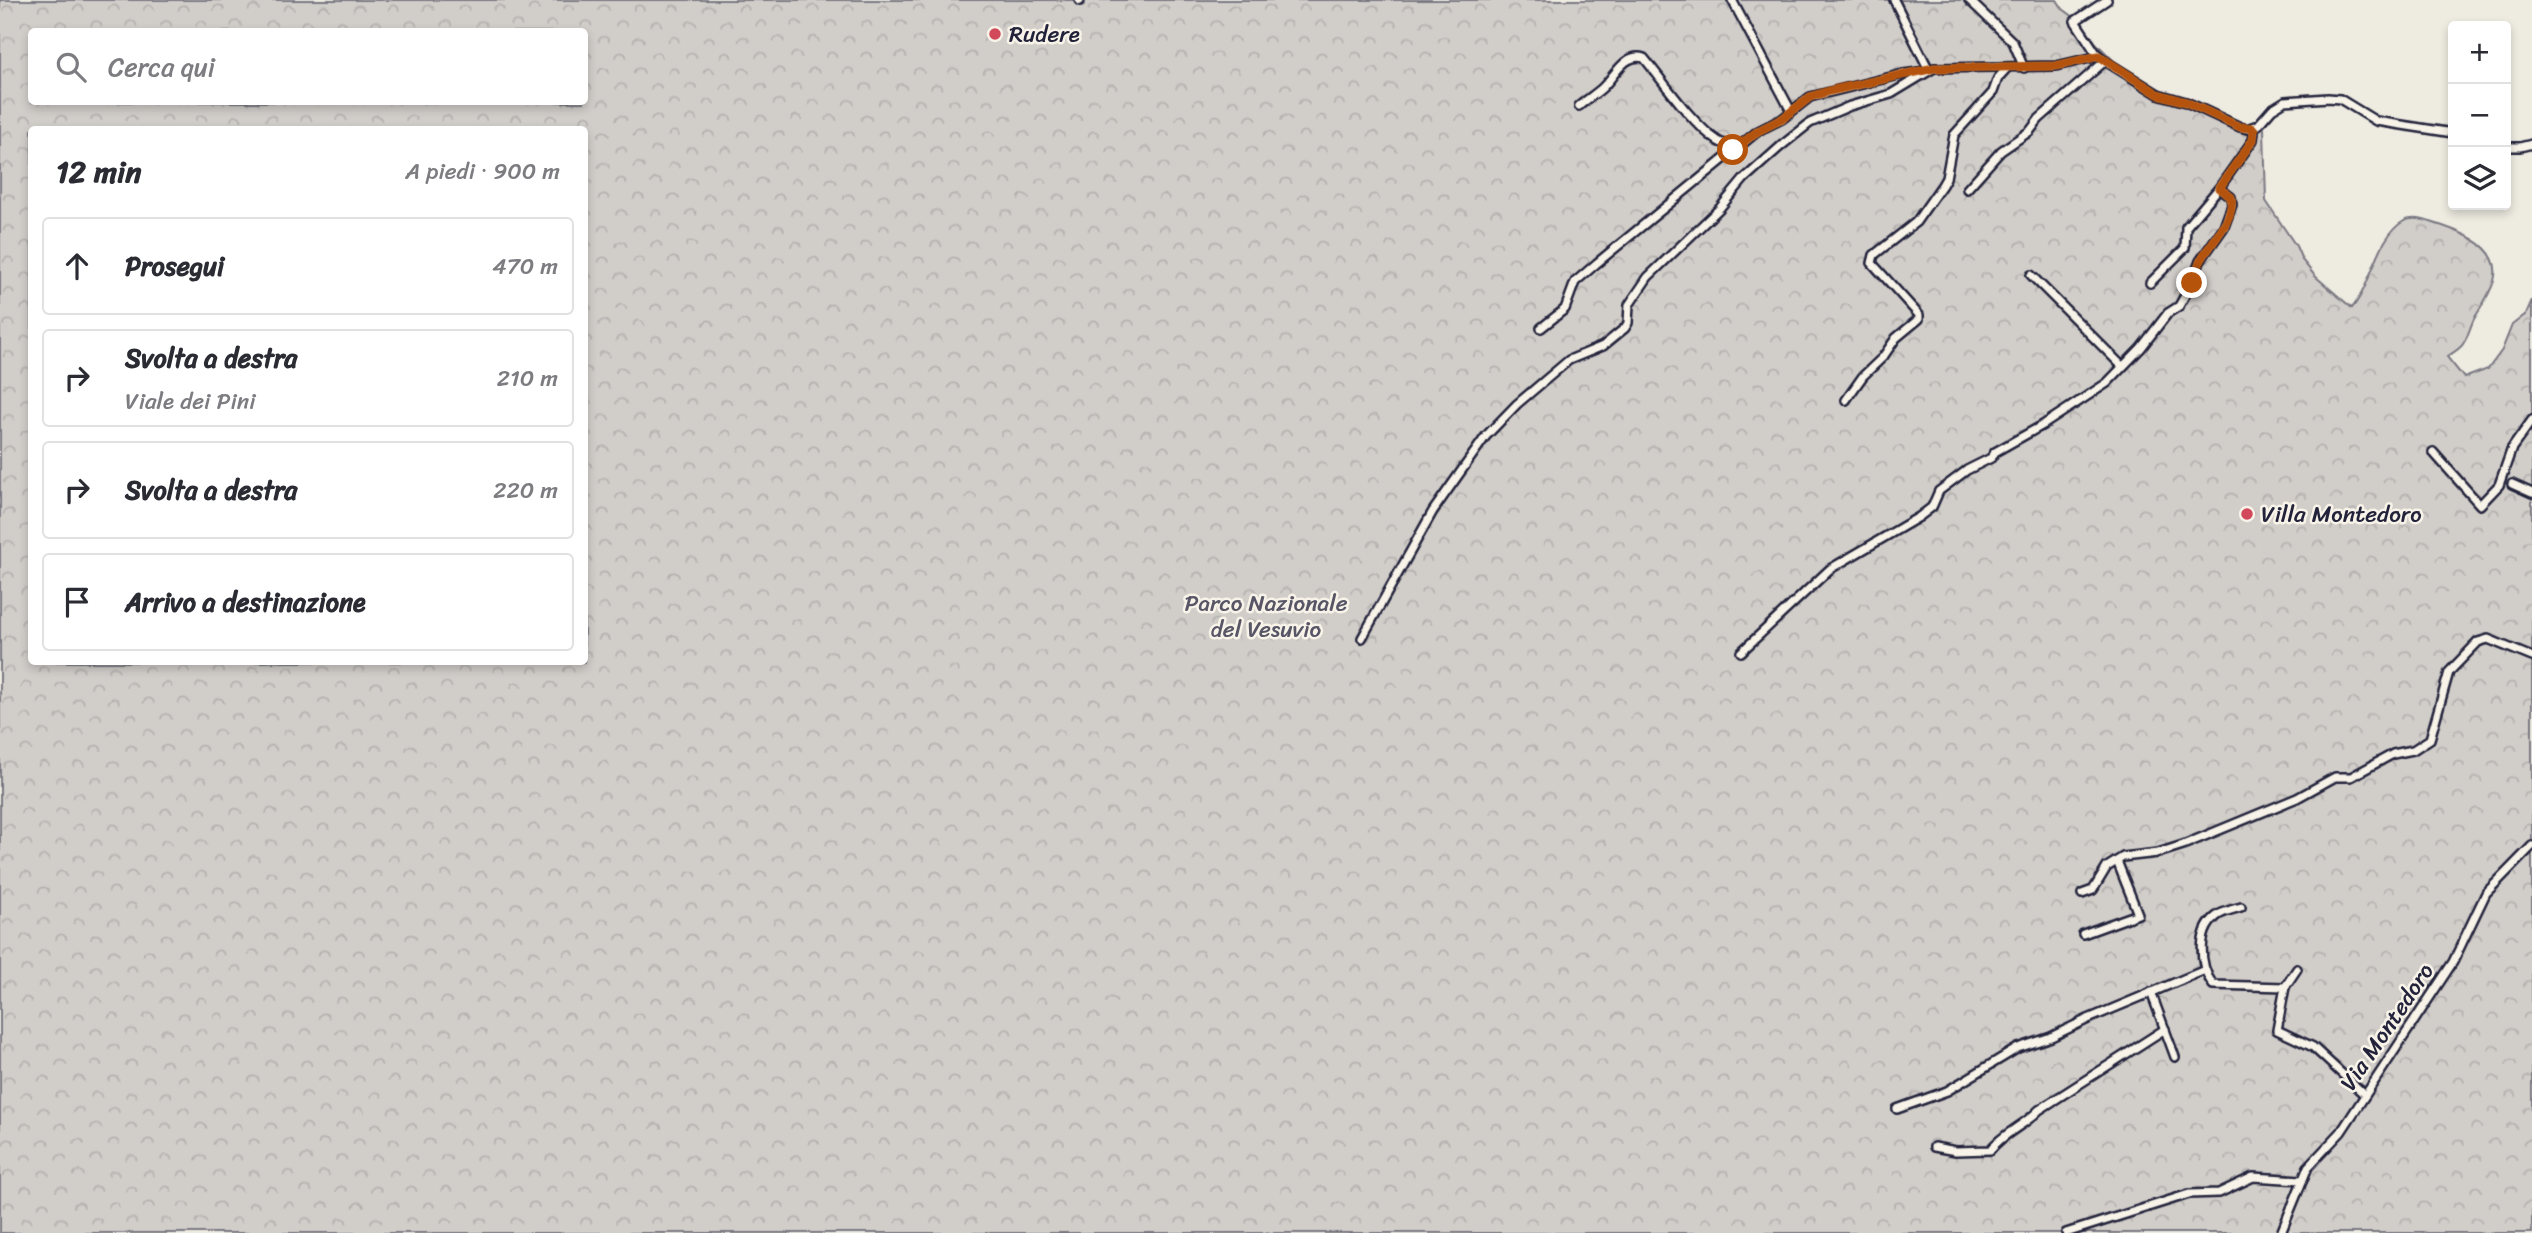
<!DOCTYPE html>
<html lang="it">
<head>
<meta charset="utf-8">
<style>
  :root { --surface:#fff; --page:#f7f7f7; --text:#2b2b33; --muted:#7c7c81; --line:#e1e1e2 }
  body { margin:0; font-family:Sriracha,sans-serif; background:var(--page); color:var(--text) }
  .controls { position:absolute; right:21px; top:21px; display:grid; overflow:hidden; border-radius:7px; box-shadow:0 4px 10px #0003 }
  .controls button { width:63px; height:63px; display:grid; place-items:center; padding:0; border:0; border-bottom:2px solid var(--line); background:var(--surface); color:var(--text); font:35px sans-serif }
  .stop { position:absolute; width:21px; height:21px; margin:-16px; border:5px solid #b45309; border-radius:50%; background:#fff }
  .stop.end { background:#b45309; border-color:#fff; box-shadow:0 2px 7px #0008 }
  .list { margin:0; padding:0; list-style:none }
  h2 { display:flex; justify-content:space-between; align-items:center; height:91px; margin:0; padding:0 28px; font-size:30px }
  h2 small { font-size:23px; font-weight:400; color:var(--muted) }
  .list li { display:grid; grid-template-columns:46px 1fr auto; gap:21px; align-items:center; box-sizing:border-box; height:98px; margin:0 14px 14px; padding:0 14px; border:2px solid var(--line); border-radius:7px }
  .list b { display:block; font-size:26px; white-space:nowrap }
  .list p { margin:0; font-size:23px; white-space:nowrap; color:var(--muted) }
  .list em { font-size:23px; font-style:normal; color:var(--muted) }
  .icon { flex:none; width:38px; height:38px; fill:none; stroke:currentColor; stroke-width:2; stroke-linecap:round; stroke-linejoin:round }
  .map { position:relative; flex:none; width:2532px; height:1233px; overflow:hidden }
  .search { position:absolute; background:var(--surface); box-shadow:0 4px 10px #0003; left:28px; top:28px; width:560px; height:77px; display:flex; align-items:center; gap:18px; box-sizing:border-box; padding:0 24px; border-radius:7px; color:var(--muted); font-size:26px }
  .panel { position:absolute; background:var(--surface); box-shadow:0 4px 10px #0003; left:28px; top:126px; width:560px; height:539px; border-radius:7px }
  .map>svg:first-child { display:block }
  .forest { fill:url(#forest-crowns); stroke:#7a7882; stroke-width:2; fill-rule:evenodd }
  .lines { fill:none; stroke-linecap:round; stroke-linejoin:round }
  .minor-casing { stroke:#22223b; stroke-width:12 }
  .minor { stroke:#f7f3e8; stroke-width:7 }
  .route { stroke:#b45309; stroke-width:9 }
  .poi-dot { fill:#d1495b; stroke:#f7f3e8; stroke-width:2.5 }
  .labels { text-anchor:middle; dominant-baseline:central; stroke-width:5; stroke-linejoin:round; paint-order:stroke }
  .poi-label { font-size:23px; fill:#22223b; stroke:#f7f3e8; text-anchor:start }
  .park-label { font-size:23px; fill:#575566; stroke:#f7f3e8 }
  .street-label { font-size:23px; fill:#22223b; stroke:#f7f3e8 }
</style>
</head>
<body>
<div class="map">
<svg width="2532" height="1233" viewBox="0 0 2532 1233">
  <defs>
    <pattern id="forest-crowns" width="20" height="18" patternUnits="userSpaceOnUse" patternTransform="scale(1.75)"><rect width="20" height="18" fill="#d1cdc9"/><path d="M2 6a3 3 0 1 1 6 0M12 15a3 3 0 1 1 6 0" fill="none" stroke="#b3b0ae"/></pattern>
  </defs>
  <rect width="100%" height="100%" fill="#eeebe1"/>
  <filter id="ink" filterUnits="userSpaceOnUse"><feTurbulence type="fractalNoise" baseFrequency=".0143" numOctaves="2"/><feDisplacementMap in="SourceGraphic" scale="14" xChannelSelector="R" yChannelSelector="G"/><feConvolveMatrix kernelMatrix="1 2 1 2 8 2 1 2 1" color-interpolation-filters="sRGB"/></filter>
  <g filter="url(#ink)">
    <path class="forest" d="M0 0H2057L2063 9 2082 23 2096 43 2114 61 2163 91 2196 101 2247 125 2264 128 2266 201 2296 246 2302 260 2315 276 2352 308C2372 285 2377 236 2404 221 2416 215 2429 222 2440 225 2464 233 2503 248 2494 281 2490 294 2481 307 2474 319 2470 327 2468 337 2463 344 2460 349 2452 353 2447 357L2464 378 2488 369 2502 350 2512 325 2526 314 2532 300V1233H0ZM32 32H584V102H32ZM32 130H584V662H32Z"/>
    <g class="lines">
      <g class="minor-casing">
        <g id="minor">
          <path d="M1079 0 1080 1"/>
          <path d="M1732 0 1791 111"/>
          <path d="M1894 0 1929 70"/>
          <path d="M1969 0 2013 42 2024 68"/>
          <path d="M2107 0 2075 21 2096 53 2105 61 2158 94 2186 102 2240 127 2247 129 2258 125 2272 109 2285 101 2328 98 2340 99 2376 121 2453 133"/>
          <path d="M1579 106C1586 100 1594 95 1601 89 1614 78 1624 52 1644 58 1664 82 1693 125 1718 141 1724 145 1732 145 1739 146"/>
          <path d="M2506 147H2520L2532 144"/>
          <path d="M1967 189 2001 151 2030 131 2039 119 2105 61"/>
          <path d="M2031 275 2122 366"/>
          <path d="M2150 283 2185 248 2186 227 2219 188 2253 140 2254 133 2252 128"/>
          <path d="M1541 328 1565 309 1575 282 1597 263 1758 131 1782 119 1810 97 1903 74 1926 71"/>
          <path d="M1846 400 1863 376 1883 357 1896 338 1919 319V315L1872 263 1874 255 1916 222 1942 185 1946 178 1954 135 1993 92 1998 78 2007 68"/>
          <path d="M2433 452 2480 505 2499 485 2512 448 2532 420"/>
          <path d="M2512 484 2532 493"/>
          <path d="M1362 638 1433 511 1486 436 1517 404 1569 360 1603 346 1625 328 1628 323 1629 305 1648 277 1719 209 1744 179 1781 146 1810 123 1850 106 1891 94 1934 68 2056 66 2099 56"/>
          <path d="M1741 652 1830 569 1919 517 1932 507 1939 491 1967 470 1991 458 1995 452 2043 425 2107 383 2141 348 2168 313 2179 306 2192 283 2200 261 2224 227 2232 205 2231 197 2219 188"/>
          <path d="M2082 894 2093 890 2107 867 2123 857 2158 853 2183 845 2297 798 2335 777H2351L2393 754 2413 750 2430 739 2449 672 2478 642 2488 639 2532 657"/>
          <path d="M2241 907C2234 909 2226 911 2220 914 2196 928 2199 965 2213 985L2285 987"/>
          <path d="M2083 934 2138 914 2117 861"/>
          <path d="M2297 969 2285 987 2277 1030 2313 1047 2365 1095"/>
          <path d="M2151 992 2175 1057"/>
          <path d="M1897 1109 1947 1091 2018 1048 2051 1037 2088 1019 2205 970"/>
          <path d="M1934 1147 1956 1151 1990 1150C2003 1133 2024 1126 2039 1110L2165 1029"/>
          <path d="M2066 1233 2189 1194 2219 1193 2253 1177 2302 1180"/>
          <path d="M2281 1233 2308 1167 2341 1132 2453 962 2486 893 2532 846"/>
        </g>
      </g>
      <use href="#minor" class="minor"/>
    </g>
  </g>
  <g class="lines" filter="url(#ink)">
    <path class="route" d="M1733 150 1758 131 1782 119 1810 97 1829 91 1934 68 2056 66 2099 56 2158 94 2186 102 2240 127 2252 128 2254 130 2253 140 2219 188 2231 197C2235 222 2210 242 2200 262 2197 269 2194 276 2192 283"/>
  </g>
  <g class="poi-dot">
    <circle cx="995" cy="34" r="7"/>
    <circle cx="2247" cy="514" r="7"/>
  </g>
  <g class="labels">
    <g class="poi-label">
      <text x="1009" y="34">Rudere</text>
      <text x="2261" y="514">Villa Montedoro</text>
    </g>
    <g class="park-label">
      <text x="1266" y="603">Parco Nazionale<tspan x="1266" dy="26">del Vesuvio</tspan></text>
    </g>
    <g class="street-label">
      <text transform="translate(2387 1027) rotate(-56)">Via Montedoro</text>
    </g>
  </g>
</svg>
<div class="controls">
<button>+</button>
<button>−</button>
<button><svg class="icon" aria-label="layers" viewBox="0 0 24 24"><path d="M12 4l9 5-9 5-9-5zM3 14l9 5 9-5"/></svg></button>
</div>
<div class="stop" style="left:1733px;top:150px"></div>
<div class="stop end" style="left:2192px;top:283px"></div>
<div class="search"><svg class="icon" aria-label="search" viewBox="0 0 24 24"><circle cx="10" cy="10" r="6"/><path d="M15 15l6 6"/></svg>Cerca qui</div>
<section class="panel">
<h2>12 min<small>A piedi · 900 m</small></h2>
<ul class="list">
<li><svg class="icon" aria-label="ahead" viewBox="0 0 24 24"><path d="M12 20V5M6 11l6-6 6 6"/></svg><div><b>Prosegui</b></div><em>470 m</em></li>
<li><svg class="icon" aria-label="right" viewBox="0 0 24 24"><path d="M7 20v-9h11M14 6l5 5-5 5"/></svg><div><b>Svolta a destra</b><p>Viale dei Pini</p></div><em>210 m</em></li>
<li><svg class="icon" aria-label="right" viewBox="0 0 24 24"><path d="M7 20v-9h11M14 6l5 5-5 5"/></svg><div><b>Svolta a destra</b></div><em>220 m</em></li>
<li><svg class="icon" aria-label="arrive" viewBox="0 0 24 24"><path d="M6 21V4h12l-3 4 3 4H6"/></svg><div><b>Arrivo a destinazione</b></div></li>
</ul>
</section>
</div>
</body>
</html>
